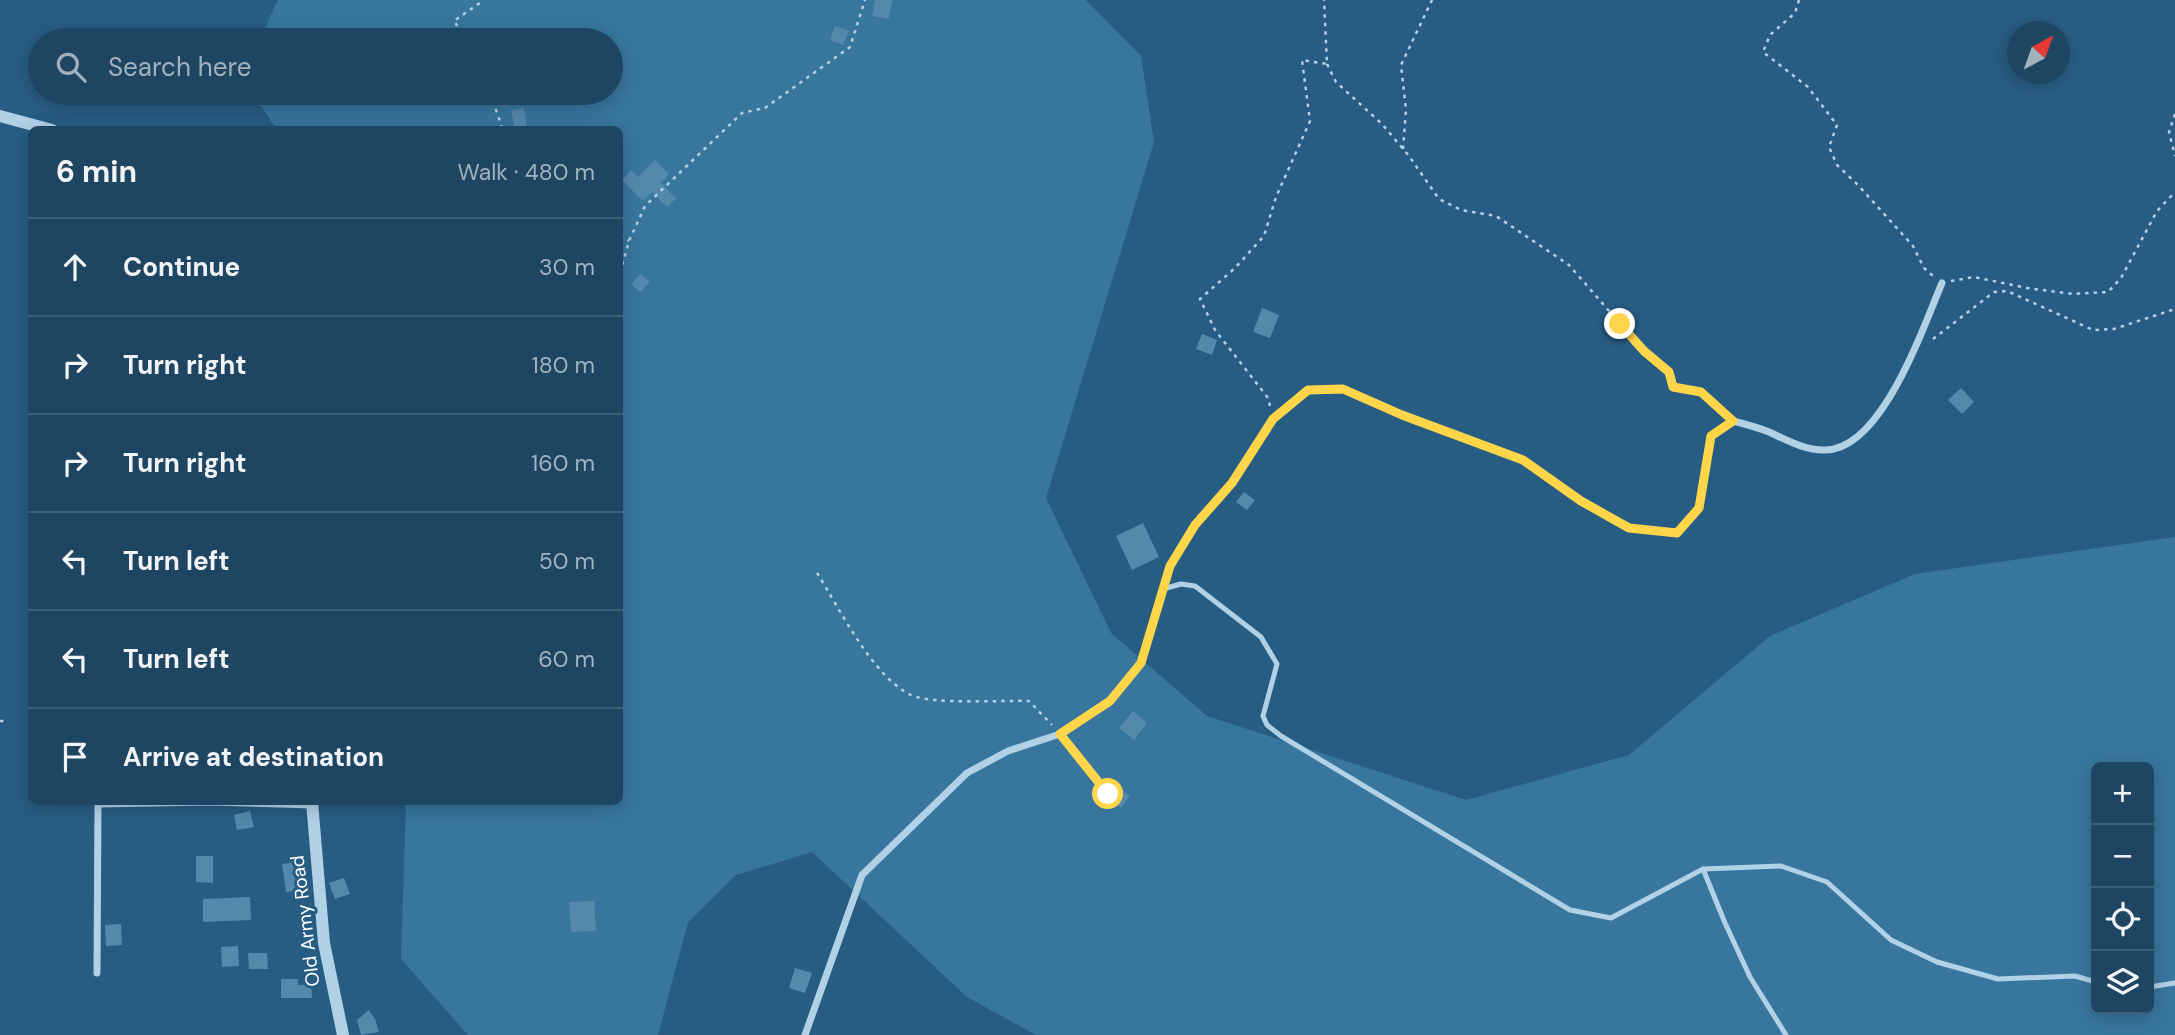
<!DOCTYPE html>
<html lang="en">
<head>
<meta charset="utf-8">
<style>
  :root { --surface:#1e4662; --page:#264d68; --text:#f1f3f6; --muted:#a1b1be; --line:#3c5e77 }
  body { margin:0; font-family:"DM Sans",sans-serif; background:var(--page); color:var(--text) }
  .controls { position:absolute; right:21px; bottom:21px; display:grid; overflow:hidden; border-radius:10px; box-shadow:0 4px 18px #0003 }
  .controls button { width:63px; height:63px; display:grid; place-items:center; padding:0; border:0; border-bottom:2px solid var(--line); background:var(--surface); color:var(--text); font:35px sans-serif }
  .compass { position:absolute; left:2007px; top:21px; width:63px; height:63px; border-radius:50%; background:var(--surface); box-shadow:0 4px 18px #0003; rotate:41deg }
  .stop { position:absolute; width:21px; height:21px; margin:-16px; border:5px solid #ffd54a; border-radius:50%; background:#fff }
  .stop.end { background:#ffd54a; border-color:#fff; box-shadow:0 2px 7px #0008 }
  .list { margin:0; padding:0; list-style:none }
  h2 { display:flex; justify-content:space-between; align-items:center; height:91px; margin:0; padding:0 28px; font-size:30px }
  h2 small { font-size:23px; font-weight:400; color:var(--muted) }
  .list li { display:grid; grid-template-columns:46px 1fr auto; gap:21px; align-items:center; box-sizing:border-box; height:98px; padding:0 28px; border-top:2px solid var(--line) }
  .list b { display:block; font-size:26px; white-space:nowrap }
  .list em { font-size:23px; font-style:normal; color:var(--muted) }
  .icon { flex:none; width:38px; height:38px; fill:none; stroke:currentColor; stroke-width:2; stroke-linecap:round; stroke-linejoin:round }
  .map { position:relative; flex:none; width:2175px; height:1035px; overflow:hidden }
  .search { position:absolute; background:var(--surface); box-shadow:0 4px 18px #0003; left:28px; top:28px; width:595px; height:77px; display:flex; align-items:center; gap:18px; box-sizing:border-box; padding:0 24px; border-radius:38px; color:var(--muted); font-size:26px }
  .panel { position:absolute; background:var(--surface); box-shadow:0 4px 18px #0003; left:28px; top:126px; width:595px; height:679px; border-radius:10px }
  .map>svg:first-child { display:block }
  .green { fill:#38769e; fill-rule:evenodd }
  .building { fill:#5489ac }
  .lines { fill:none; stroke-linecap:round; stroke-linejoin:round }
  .path { stroke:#b1d1e7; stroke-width:2.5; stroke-dasharray:3.5 5; stroke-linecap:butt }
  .service { stroke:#b1d1e7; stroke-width:5 }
  .minor { stroke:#b1d1e7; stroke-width:7 }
  .tertiary { stroke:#b1d1e7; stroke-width:12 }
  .route { stroke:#ffd54a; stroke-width:9 }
  .labels { text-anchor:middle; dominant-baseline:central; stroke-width:6; stroke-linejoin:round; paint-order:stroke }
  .street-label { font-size:19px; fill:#fff; stroke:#285d83 }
</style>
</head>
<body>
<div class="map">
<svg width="2175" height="1035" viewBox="0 0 2175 1035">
  <rect width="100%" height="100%" fill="#285d83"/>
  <path class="green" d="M278 0H1086L1141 56 1154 142 1046 498 1111 633 1207 716 1466 800 1629 755 1770 636 1915 574 2175 537V1035H1036L967 997 812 852 736 875 688 922 658 1035H468L401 959 406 802H620V130L276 129 253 93H611V40H259ZM2096 767H2149V1009H2096Z"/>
  <g class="building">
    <path d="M875 0H892L889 19 872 16Z"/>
    <path d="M835 26 849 31 843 45 830 40Z"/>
    <path d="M524 108 527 128 515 130 511 110Z"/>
    <path d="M655 160 669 174 661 183 676 198 667 207 652 192 643 201 622 180 631 170 638 177Z"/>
    <path d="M641 274 650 282 640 292 631 284Z"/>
    <path d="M1262 308 1279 315 1270 338 1253 332Z"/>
    <path d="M1202 334 1217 340 1212 355 1196 349Z"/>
    <path d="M1961 388 1974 402 1962 414 1948 400Z"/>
    <path d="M1244 492 1255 500 1247 510 1236 502Z"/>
    <path d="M1143 523 1159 557 1132 570 1116 536Z"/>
    <path d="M1133 711 1147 723 1134 740 1119 728Z"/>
    <path d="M1117 786 1130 796 1121 808 1108 798Z"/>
    <path d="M250 811 254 827 237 830 234 815Z"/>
    <path d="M196 856H213V883L196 882Z"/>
    <path d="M302 861 306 890 286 892 282 864Z"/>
    <path d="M344 878 350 894 335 899 329 883Z"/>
    <path d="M250 897 251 920 203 922V899Z"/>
    <path d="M594 901 596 931 571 932 569 902Z"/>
    <path d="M121 924 122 945 106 946 105 925Z"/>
    <path d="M238 946 239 966 222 967 221 947Z"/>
    <path d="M248 953H267L268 969H249Z"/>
    <path d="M795 968 812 973 805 993 789 988Z"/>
    <path d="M281 979H298V985L311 984 312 998H281Z"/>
    <path d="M369 1010 375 1019 379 1032 361 1035 357 1020Z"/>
  </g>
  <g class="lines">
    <g class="path">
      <path d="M1799 0 1795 13 1770 35 1763 52 1808 87 1837 125 1829 147 1837 165 1858 185 1913 246 1924 268 1933 276"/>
      <path d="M467 40 454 21 484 0"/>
      <path d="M1327 64 1336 82 1382 124 1409 156 1439 199 1461 210 1496 216 1569 265 1644 351 1669 372 1673 387 1701 392 1724 413"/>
      <path d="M490 93 503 130"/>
      <path d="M2175 114 2169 132 2175 156"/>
      <path d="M1403 149 1406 110 1401 65 1432 0"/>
      <path d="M620 236 629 241"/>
      <path d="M620 273 629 241 645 206 742 113 765 108 850 47 865 0"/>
      <path d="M1951 281 1974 277 2027 288 2073 294 2108 292 2121 278 2157 211 2175 192"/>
      <path d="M1933 339 1994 292 2007 291 2093 330 2114 329 2175 309"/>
      <path d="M1270 406 1268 398 1215 330 1200 299 1235 268 1264 236 1276 197 1310 121 1302 60 1327 64 1324 0"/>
      <path d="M817 573C840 609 872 676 911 695 933 705 1003 700 1029 701L1052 725"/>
      <path d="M0 721H4"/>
      <path d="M1068 744 1108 794"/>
    </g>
    <g class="service">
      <path d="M1163 589 1181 584 1195 586 1261 637 1277 664 1263 716 1267 725 1281 736 1570 910 1611 918 1703 869 1781 866 1827 882 1891 940 1937 962 1998 979 2075 976 2096 982"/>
      <path d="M1703 869 1725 923 1750 977 1786 1035"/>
      <path d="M2149 987 2175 983"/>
    </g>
    <g class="minor">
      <path d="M99 804 209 802 312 805"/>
      <path d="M97 973 98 802"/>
      <path d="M805 1035 862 875 967 773 1008 751 1060 734 1109 701 1141 663 1170 566 1195 525 1232 483 1273 419 1309 390 1343 389 1402 415 1523 460 1581 501 1629 528 1677 533 1699 508 1711 436 1733 421C1745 424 1757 427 1769 432 1787 440 1803 450 1824 450 1882 451 1923 327 1942 283"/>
    </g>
    <g class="tertiary">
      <path d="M0 116 52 130"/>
      <path d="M312 802 324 943 343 1035"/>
    </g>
  </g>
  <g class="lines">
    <path class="route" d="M1108 794 1060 734 1110 701 1141 663 1170 566 1195 525 1232 483 1273 419 1308 390 1343 389 1402 415 1523 460 1581 501 1629 528 1677 533 1699 508 1711 436 1733 421 1701 392 1673 387 1669 372 1644 351 1620 324"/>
  </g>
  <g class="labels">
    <g class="street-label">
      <text transform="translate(305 921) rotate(-97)">Old Army Road</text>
    </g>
  </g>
</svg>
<div class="controls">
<button>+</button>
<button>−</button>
<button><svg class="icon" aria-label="locate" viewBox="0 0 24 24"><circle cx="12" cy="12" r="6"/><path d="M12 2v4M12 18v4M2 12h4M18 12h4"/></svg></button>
<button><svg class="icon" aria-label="layers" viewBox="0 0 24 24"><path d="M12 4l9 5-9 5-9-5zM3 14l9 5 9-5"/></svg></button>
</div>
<svg class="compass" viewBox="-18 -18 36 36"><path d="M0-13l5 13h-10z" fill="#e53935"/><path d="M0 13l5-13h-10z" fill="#a1b1be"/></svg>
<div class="stop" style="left:1108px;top:794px"></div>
<div class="stop end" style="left:1620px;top:324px"></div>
<div class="search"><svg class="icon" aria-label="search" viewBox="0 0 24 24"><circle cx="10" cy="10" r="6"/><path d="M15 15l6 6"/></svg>Search here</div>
<section class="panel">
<h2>6 min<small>Walk · 480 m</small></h2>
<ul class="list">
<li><svg class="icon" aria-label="ahead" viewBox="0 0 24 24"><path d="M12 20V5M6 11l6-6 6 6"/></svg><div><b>Continue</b></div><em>30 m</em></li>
<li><svg class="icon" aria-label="right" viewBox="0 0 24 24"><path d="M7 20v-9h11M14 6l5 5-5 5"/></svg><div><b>Turn right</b></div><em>180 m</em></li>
<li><svg class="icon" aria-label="right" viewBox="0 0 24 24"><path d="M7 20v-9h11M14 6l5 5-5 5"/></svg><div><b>Turn right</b></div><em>160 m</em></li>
<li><svg class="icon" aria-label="left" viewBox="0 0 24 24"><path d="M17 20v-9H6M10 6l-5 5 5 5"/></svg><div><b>Turn left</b></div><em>50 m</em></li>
<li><svg class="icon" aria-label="left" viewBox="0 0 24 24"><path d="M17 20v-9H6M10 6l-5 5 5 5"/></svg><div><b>Turn left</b></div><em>60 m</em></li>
<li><svg class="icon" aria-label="arrive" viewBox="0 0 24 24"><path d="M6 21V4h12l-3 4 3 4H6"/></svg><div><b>Arrive at destination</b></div></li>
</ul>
</section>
</div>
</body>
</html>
